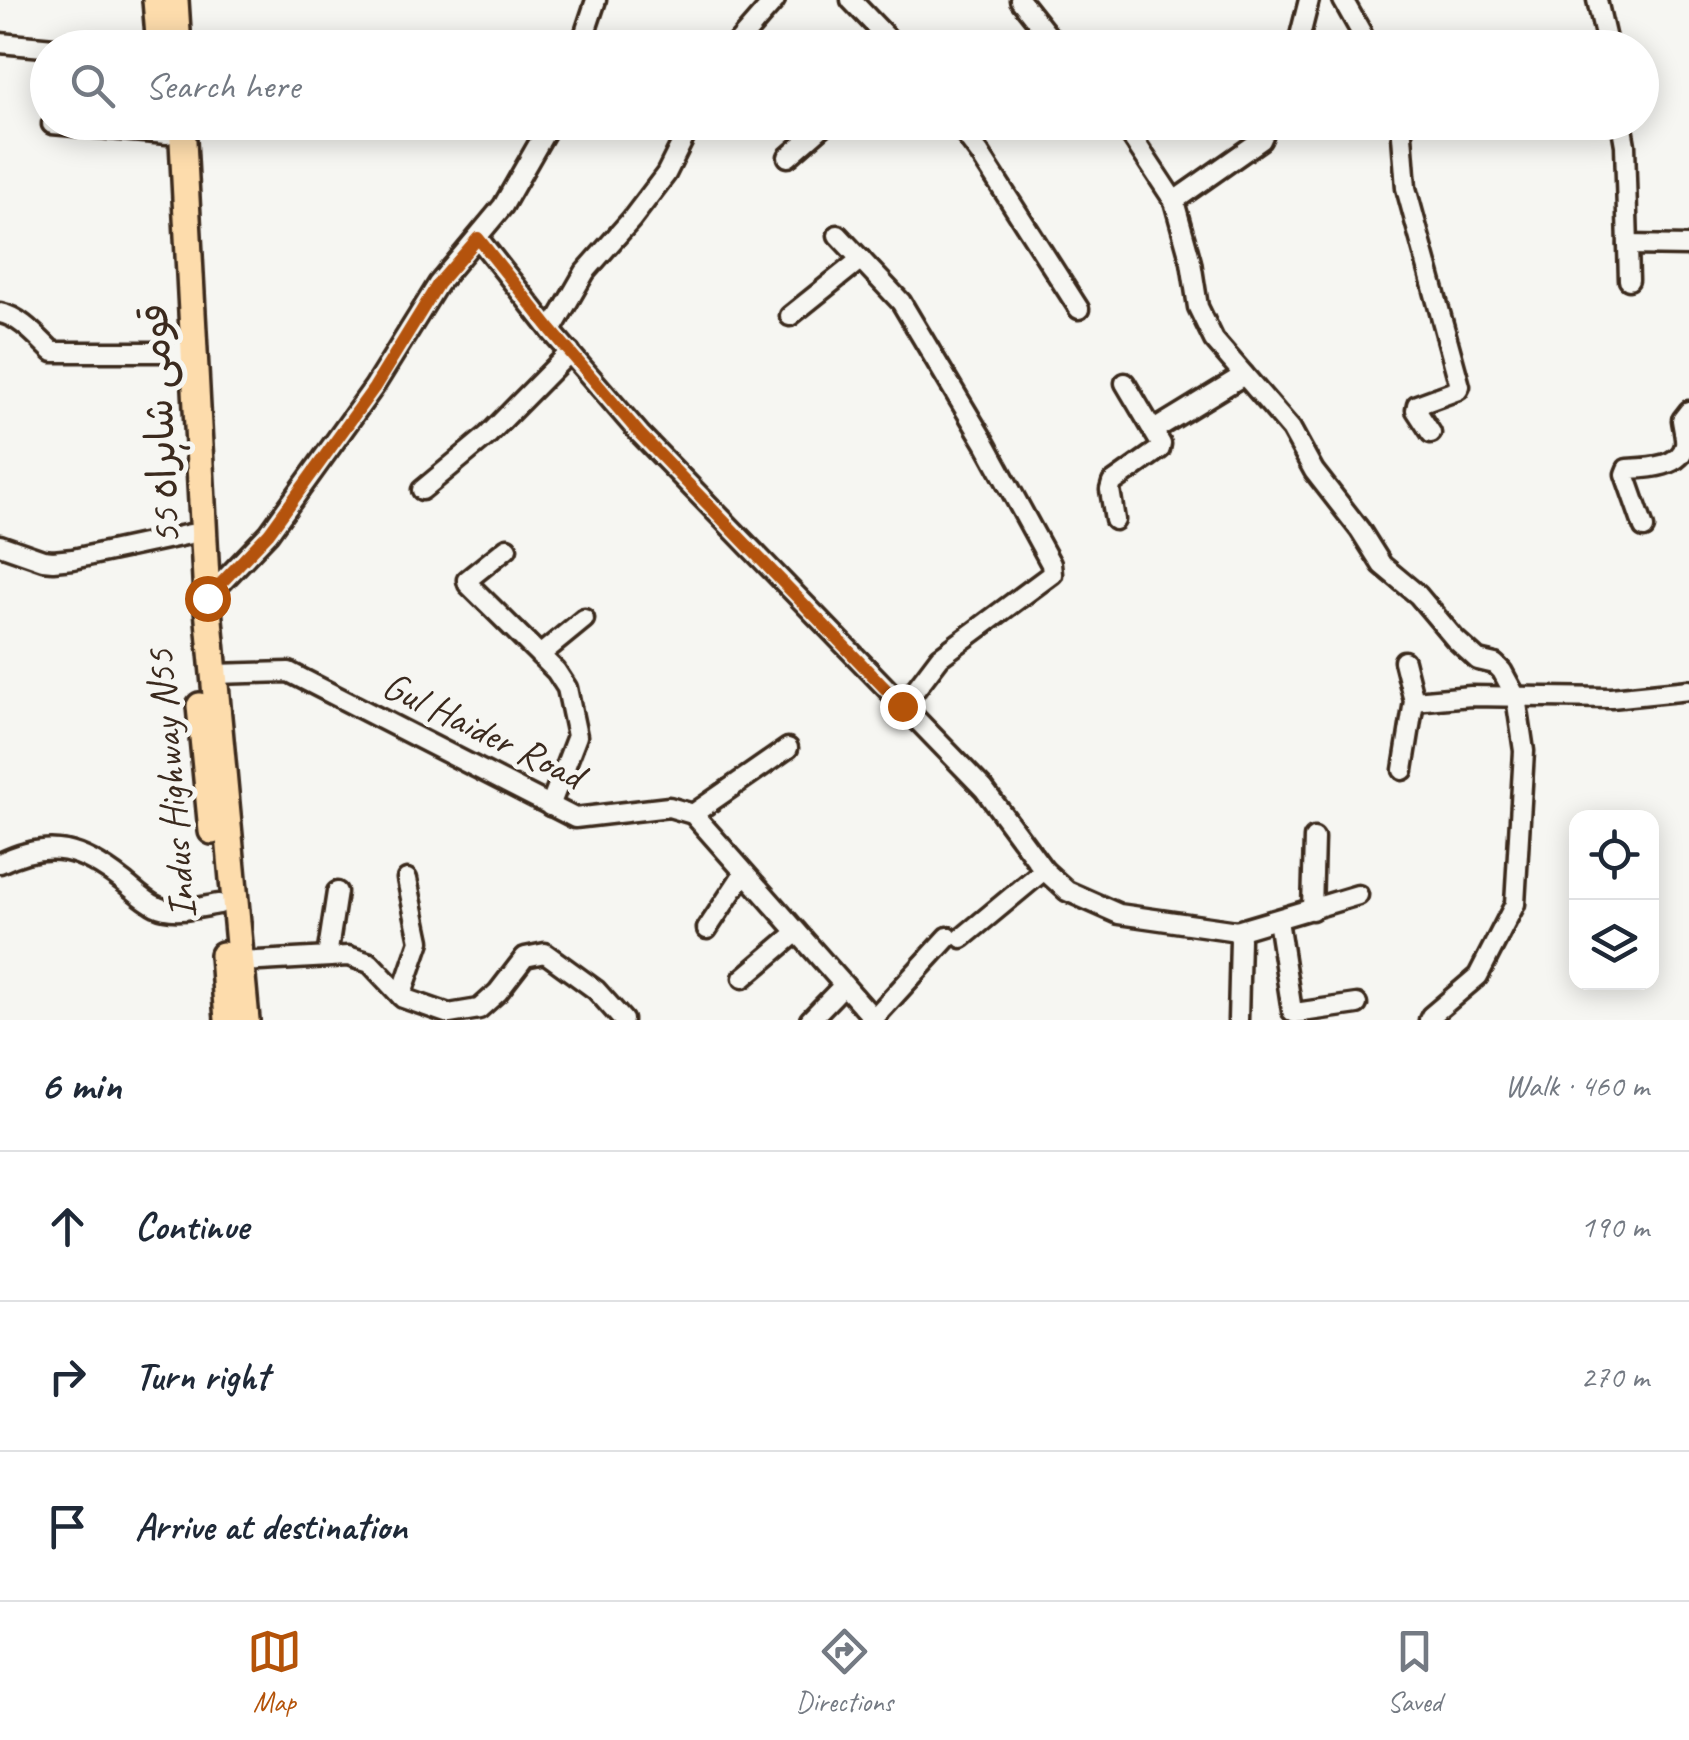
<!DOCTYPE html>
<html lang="en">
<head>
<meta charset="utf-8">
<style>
  :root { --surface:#fff; --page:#f2f2f3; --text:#1f2937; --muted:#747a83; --line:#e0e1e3; --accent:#b45309 }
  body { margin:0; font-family:Caveat,"Playpen Sans Arabic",sans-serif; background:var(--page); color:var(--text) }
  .controls { position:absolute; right:30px; bottom:30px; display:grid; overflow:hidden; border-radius:20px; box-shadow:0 5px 25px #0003 }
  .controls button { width:90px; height:90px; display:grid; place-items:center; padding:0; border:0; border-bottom:2px solid var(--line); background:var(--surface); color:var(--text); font:50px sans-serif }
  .stop { position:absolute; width:30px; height:30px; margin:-22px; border:8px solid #b45309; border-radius:50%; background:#fff }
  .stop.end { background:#b45309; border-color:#fff; box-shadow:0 2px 10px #0008 }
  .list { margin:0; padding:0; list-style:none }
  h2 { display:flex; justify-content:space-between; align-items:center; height:130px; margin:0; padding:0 40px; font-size:42px }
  h2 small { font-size:32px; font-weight:400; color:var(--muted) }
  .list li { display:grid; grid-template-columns:65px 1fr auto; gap:30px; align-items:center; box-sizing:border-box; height:150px; padding:0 40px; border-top:2px solid var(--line) }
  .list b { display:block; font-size:38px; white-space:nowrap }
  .list em { font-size:32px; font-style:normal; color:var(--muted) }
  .icon { flex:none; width:55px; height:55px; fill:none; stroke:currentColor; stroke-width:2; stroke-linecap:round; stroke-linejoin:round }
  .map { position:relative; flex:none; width:1689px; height:1020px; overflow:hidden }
  .search { position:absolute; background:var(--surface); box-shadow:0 5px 25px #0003; left:30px; right:30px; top:30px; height:110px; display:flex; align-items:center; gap:25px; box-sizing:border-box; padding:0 35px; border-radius:55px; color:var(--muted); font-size:38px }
  .sheet { height:580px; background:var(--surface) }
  nav { display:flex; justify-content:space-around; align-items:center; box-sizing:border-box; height:140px; border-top:2px solid var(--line); background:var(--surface); font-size:28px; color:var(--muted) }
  nav a { display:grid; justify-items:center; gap:5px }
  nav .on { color:var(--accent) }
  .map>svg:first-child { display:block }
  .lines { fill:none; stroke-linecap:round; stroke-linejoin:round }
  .minor-casing { stroke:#3b2a1e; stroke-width:25 }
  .highway-casing { stroke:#3b2a1e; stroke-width:32 }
  .minor { stroke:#f6f6f2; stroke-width:18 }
  .highway { stroke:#fddcac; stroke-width:25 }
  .route { stroke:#b45309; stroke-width:12 }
  .labels { text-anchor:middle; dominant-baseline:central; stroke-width:10; stroke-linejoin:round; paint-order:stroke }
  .street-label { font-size:40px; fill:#3b2a1e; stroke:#f6f6f2 }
</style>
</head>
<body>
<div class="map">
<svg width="1689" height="1020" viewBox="0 0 1689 1020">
  <rect width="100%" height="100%" fill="#f6f6f2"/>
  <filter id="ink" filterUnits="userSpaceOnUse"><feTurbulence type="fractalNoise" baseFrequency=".01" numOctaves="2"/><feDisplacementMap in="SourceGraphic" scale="20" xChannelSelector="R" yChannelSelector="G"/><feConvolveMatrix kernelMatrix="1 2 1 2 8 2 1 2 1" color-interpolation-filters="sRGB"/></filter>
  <g filter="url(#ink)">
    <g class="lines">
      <g class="minor-casing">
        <g id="minor">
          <path d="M851 0 897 48"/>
          <path d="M1020 0 1058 48"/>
          <path d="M1343 0 1361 32 1367 48"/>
          <path d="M1597 0 1608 48"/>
          <path d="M0 43 54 48"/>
          <path d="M580 48 596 0"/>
          <path d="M733 48 775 0"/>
          <path d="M1297 48 1309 0"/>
          <path d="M956 122 980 154 1079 309"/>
          <path d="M1122 122 1174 201 1191 262 1198 307 1214 340 1291 429 1314 471 1360 530 1382 565 1418 595 1455 639 1478 660 1495 664 1502 671 1516 697 1524 751 1515 904 1478 976 1431 1016 1429 1020"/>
          <path d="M1401 122 1406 188 1460 386 1458 390 1417 405 1416 410 1431 433"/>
          <path d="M1621 122 1625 145 1629 280"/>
          <path d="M52 124 167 134"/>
          <path d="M788 157 828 122"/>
          <path d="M1174 201 1261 140 1269 122"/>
          <path d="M838 235 901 302 985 443 1051 564 1052 574 940 657 903 706"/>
          <path d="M478 238 551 331 640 434 984 789 1044 870 1067 891 1119 914 1237 931 1240 939 1238 1020"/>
          <path d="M1628 245 1689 246"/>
          <path d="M0 313C21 317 38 338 53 352H181"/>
          <path d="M790 316 861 259"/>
          <path d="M551 331 585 272 631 220 666 174 685 136 694 122"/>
          <path d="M1154 430 1244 375"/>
          <path d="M422 490 487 436 570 352"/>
          <path d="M1115 520 1110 490 1112 483 1160 449 1161 444 1125 383"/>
          <path d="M1644 528 1625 474 1627 469C1645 468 1681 468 1685 445 1686 439 1683 427 1682 420L1689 411"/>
          <path d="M0 545 43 560 53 561 73 559 190 534"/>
          <path d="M507 548 467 580 468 584 556 671 567 688 577 736 550 806"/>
          <path d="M207 598 269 533 374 387 438 284 503 206 551 122"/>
          <path d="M540 655 584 619"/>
          <path d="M214 674 289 672 575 818 669 807 693 814 875 1020"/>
          <path d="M1414 701 1471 696 1611 698 1689 690"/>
          <path d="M1403 770 1414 701 1404 661"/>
          <path d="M693 814 788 748"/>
          <path d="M0 863C51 838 82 849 124 882 134 890 145 901 156 906 174 915 200 907 219 904"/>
          <path d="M1312 910 1314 838"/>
          <path d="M1278 920 1292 1011 1295 1013 1357 1004"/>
          <path d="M707 929 744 873"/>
          <path d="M1237 931 1358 895"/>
          <path d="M962 938 1044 870"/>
          <path d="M327 957 337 892"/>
          <path d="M241 962 348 956 370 963 403 998 449 1014 479 1009 498 992 525 957 545 953 596 990 623 1020"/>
          <path d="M743 978 797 932"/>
          <path d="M401 996 420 941 407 879"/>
          <path d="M874 1018 948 937"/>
          <path d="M810 1020 844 985"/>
        </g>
      </g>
      <g class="highway-casing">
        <g id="highway">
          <path d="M156 0 160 48"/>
          <path d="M175 0 178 48"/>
          <path d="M182 122 207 598 246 1020"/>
          <path d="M200 706 212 831"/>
          <path d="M223 955 228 1020"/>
        </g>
      </g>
      <use href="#minor" class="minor"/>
      <use href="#highway" class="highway"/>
    </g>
  </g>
  <g class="lines" filter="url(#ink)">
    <path class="route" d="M207 598 269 533 374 388 438 284 478 238 551 330 640 434 902 706"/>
  </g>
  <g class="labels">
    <g class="street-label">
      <text transform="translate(160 424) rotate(-93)">قومی شاہراہ 55</text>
      <text transform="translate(483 730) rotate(26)">Gul Haider Road</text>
      <text transform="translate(171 784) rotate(-95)">Indus Highway N55</text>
    </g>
  </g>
</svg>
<div class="controls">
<button><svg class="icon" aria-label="locate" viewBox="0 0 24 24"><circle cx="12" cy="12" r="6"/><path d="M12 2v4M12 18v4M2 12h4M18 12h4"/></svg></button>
<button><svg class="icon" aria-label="layers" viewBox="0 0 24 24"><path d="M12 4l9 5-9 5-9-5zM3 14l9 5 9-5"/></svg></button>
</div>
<div class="stop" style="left:207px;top:598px"></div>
<div class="stop end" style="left:902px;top:706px"></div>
<div class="search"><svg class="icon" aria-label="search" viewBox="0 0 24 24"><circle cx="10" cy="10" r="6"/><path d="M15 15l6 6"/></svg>Search here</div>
</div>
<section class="sheet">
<h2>6 min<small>Walk · 460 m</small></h2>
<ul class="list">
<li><svg class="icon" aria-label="ahead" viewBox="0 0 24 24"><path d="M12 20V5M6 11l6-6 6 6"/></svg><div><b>Continue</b></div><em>190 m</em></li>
<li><svg class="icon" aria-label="right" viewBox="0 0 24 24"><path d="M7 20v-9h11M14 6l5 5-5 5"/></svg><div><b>Turn right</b></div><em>270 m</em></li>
<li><svg class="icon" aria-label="arrive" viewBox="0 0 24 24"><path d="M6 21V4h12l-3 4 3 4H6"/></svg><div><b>Arrive at destination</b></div></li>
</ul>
</section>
<nav>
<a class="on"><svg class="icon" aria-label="map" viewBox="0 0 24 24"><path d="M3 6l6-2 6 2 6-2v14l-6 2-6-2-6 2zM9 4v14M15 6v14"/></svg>Map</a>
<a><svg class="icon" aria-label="directions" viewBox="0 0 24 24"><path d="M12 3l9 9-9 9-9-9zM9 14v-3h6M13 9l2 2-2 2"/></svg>Directions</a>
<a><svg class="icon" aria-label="saved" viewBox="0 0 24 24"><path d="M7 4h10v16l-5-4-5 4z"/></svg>Saved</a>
</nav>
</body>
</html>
